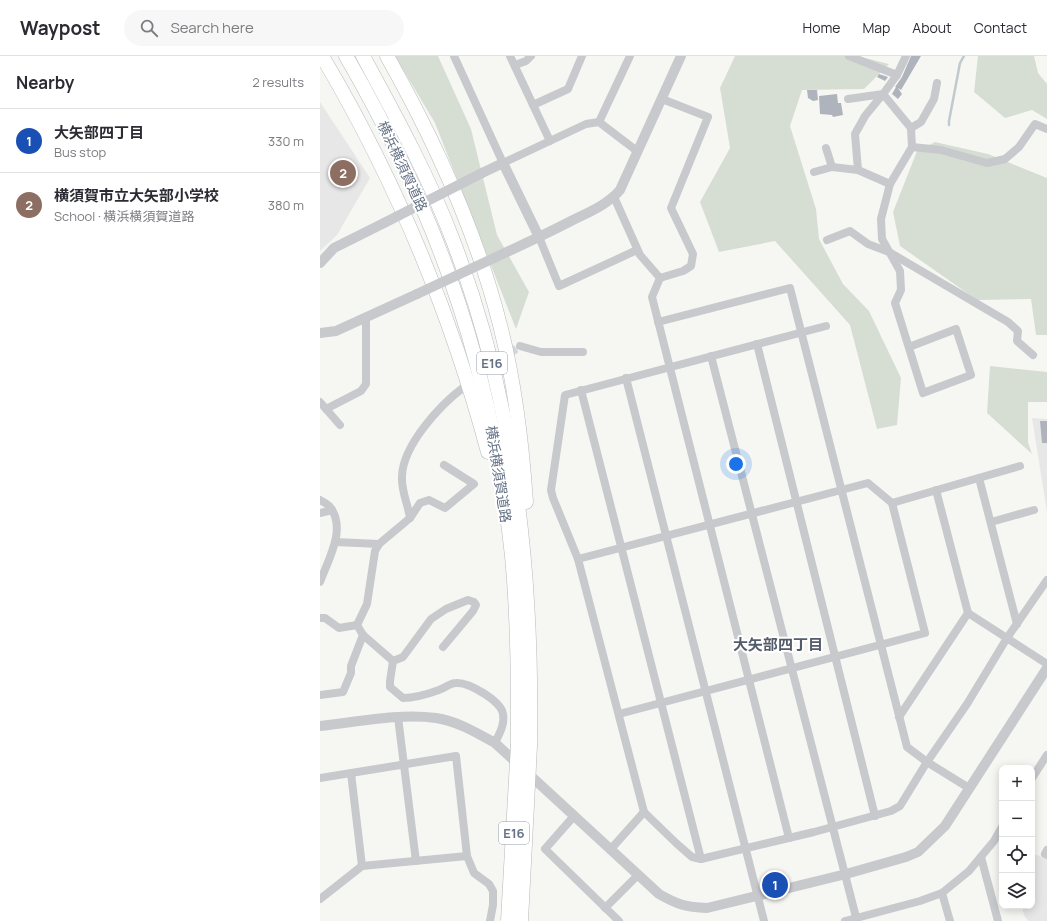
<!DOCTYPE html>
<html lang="en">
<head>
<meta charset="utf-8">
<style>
  :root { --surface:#fff; --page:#f7f7f7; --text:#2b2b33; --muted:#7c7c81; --line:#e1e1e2; --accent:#1a73e8 }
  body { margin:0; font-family:Manrope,"Noto Sans JP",sans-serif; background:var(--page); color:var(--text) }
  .controls { position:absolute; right:12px; bottom:12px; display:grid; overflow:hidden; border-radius:8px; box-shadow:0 2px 10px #0003 }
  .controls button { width:36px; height:36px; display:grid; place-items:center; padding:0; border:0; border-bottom:1px solid var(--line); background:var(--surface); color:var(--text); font:20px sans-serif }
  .you { position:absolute; left:416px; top:408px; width:14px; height:14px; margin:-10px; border:3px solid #fff; border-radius:50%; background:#1a73e8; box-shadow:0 0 0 6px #1a73e833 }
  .badge { display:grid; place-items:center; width:26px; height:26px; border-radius:50%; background:var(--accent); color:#fff; font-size:13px; font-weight:700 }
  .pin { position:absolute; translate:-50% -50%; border:2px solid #fff; box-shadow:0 1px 4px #0006 }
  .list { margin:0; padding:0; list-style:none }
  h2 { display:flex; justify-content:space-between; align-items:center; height:52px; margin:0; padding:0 16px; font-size:17px }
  h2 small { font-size:13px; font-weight:400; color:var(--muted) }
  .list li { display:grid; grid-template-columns:26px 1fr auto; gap:12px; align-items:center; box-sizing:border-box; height:64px; padding:0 16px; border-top:1px solid var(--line) }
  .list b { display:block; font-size:15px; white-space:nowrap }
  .list p { margin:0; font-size:13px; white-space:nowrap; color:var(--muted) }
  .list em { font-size:13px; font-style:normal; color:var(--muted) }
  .icon { flex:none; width:22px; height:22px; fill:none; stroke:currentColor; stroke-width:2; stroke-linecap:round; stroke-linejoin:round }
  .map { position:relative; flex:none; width:727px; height:865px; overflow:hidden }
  header { display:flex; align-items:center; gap:24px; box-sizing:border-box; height:56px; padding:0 20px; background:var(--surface); border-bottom:1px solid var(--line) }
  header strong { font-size:19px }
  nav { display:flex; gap:22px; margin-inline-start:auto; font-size:14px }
  .search { width:280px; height:36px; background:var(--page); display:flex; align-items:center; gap:10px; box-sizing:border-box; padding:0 14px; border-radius:22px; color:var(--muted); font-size:15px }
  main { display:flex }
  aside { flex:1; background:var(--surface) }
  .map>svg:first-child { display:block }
  .built { fill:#e7e7e7 }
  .green { fill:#d6ded4 }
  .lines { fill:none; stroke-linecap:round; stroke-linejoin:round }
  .stream { stroke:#c1c9d0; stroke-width:2.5 }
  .building { fill:#afb4bc }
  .minor-tunnel { stroke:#d2d6d8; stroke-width:8; stroke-dasharray:8 4; stroke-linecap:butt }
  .motorway-casing { stroke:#b7b9bd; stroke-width:15 }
  .minor { stroke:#c7c9cd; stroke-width:8 }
  .tertiary { stroke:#c7c9cd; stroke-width:10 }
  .motorway { stroke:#fff; stroke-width:14 }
  .motorway-bridge-casing { stroke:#b7b9bd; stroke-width:15; stroke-linecap:butt }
  .tertiary-bridge { stroke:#c7c9cd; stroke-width:10 }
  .motorway-bridge { stroke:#fff; stroke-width:14 }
  .labels { text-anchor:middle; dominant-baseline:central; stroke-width:4; stroke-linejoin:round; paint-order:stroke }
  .shield { fill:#fff; stroke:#939caa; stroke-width:1 }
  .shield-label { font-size:13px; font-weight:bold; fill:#657185 }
  .street-label { font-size:14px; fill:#657185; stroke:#fff }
  .neighbourhood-label { font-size:15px; font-weight:bold; fill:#535c6a; stroke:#fff }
</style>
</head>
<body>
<header>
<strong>Waypost</strong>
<div class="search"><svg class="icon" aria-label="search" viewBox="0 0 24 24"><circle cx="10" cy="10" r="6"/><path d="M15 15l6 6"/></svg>Search here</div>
<nav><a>Home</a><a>Map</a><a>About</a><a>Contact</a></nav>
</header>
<main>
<aside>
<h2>Nearby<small>2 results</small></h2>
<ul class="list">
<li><span class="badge" style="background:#1a4fb4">1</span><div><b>大矢部四丁目</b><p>Bus stop</p></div><em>330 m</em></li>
<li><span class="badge" style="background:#8d6e63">2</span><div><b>横須賀市立大矢部小学校</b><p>School · 横浜横須賀道路</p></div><em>380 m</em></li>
</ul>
</aside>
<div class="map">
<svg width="727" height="865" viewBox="0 0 727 865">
  <rect width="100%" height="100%" fill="#f6f7f3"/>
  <g class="built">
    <path d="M0 46 50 122 17 179 0 195Z"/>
    <path d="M712 362 727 363V456Z"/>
    <path d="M712 797 727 803V865H708L704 859 702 850H712Z"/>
  </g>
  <g class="green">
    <path d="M75 0H118L151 73 177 179 209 236 196 273 115 67Z"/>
    <path d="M415 0H537L569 8 544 33 482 34 470 70 496 153 499 183 523 228 549 255 581 322 577 369 557 373 530 269 455 185 399 196 380 146 410 92 400 32Z"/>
    <path d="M658 0H714L718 17 727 28V63L712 54 685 62 654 36Z"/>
    <path d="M615 86 668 98 727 122V279H716L711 243 657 244 580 190 573 156 597 95Z"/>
    <path d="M670 310 727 316V346H708V386L712 398 667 357Z"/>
  </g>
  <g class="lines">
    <path class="stream" d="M629 69V65L640 7 644 0"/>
  </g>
  <g class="building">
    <path d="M591 0H601L581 34 578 32 582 38 578 43 572 38 576 31H575L582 21Z"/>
    <path d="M559 18 568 21 565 25 557 21Z"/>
    <path d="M487 34H497L498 44 493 45 488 42Z"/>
    <path d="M517 38 518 47H521L523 59 513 61 512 59 500 58 499 40Z"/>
    <path d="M720 365H727V387H722Z"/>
  </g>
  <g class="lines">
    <path class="minor-tunnel" d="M170 311 200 290"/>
    <g class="motorway-casing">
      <g id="motorway">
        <path d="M2 0C75 123 131 258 168 396"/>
        <path d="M26 0C67 71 103 145 130 222 162 312 182 406 192 500 198 563 198 626 198 688"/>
        <path d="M43 0C75 59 108 119 132 182 195 344 213 517 210 690"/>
        <path d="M67 0C115 85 156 174 180 269 195 327 202 387 206 446"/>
      </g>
    </g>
    <g class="minor">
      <path d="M134 0 183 107 266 68 279 66 317 95"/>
      <path d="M190 0 230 85"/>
      <path d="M529 0 577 19"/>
      <path d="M586 0 577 19 563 38 591 72"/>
      <path d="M195 9 206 5 211 0"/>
      <path d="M528 43 563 38 545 60 535 78 538 114"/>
      <path d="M213 49 248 33 262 0"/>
      <path d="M279 66 310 0"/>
      <path d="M592 91 621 94 667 107 685 103 699 91 715 68 727 73"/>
      <path d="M506 92 512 111"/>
      <path d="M494 116 512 111 538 114 570 128"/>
      <path d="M294 141 320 199 340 222 332 241 469 782"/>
      <path d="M219 181 239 230 317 194"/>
      <path d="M507 184 530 175 548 188 569 196 688 266 698 275 697 285 713 299"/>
      <path d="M340 222 363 215 371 210 373 198 351 152 388 61 342 43"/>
      <path d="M338 266 470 232 587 691 607 706 649 732"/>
      <path d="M506 270 245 339 231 434 233 442 258 503 324 756 356 787 372 801 381 803 494 776 571 755 580 750 607 706 647 648 687 582 727 524"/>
      <path d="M437 288 555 760"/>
      <path d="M200 290 221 296H263"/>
      <path d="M589 291 636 273 651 319 603 337 575 247 581 234 580 215 562 183 561 163 570 128 592 91 591 72 601 66 614 43 617 27"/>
      <path d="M391 300 537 865"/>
      <path d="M306 322 444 865"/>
      <path d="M261 334 381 803"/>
      <path d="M0 346 20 369"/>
      <path d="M6 353 41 335 46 328V262"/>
      <path d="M659 422 697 568"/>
      <path d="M616 434 648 557"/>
      <path d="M0 444C3 446 8 448 10 451 27 473 8 504 0 526"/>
      <path d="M572 447 700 410"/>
      <path d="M0 457 12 454"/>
      <path d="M90 462C88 448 81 435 82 420 83 389 120 349 144 331"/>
      <path d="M671 466 714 454"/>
      <path d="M15 486 59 488"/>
      <path d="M258 503 548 427 572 447 605 577 299 658"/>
      <path d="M0 562H5L19 572 37 569 43 579 73 605"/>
      <path d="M37 569 47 548 55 495 59 488 90 462 100 447 109 444 125 452 154 428 124 409"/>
      <path d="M123 591 153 555 156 549 154 546 148 544 126 553 111 563 83 601 73 605 70 625V631L83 642C95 642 108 638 119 634 125 632 130 627 136 627 149 626 181 645 183 658 185 669 179 678 175 687"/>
      <path d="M0 639 23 636 31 617V610L43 579"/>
      <path d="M78 661 96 805"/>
      <path d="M579 661 648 557 727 608"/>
      <path d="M31 717 42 810"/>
      <path d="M0 722 136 700 147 800 154 817 169 828 173 835V849L170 865"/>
      <path d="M712 722 727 699"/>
      <path d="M254 760 225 793 299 865"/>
      <path d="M290 794 324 756"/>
      <path d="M727 794 725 798 727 799"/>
      <path d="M661 801 678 865"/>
      <path d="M622 837 630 865"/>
      <path d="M0 843 42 810 147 800"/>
      <path d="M285 852 318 819"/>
      <path d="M525 865 600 845 622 837 649 815 674 785 682 771"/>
    </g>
    <g class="tertiary">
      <path d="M162 117 183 107 219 181"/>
      <path d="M174 202C200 190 226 178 251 165 269 156 287 149 300 134L361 0"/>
      <path d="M0 207 14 192 64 167"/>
      <path d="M0 277 16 275 97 238"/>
      <path d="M0 670C38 666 78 657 116 662 137 665 157 677 175 687L339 838C358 849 366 851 387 852L526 818 586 801 598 796 625 770 727 612"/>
    </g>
    <use href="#motorway" class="motorway"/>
    <g class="motorway-bridge-casing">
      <g id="motorway-bridge">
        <path d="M188 865 198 688"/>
        <path d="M201 865 210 690"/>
      </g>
    </g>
    <g class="tertiary-bridge">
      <path d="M64 167 162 117"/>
      <path d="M97 238 174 202"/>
    </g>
    <use href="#motorway-bridge" class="motorway-bridge"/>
  </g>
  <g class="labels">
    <g class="shield">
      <rect x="157" y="296" width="30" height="22" rx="3"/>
      <rect x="179" y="766" width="30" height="22" rx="3"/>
    </g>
    <g class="shield-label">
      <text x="172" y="307">E16</text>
      <text x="194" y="777">E16</text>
    </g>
    <g class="street-label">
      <text transform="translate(83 110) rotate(65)">横浜横須賀道路</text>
      <text transform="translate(179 418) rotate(81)">横浜横須賀道路</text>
    </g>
    <g class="neighbourhood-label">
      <text x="458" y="588">大矢部四丁目</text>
    </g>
  </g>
</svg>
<div class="controls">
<button>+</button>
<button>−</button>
<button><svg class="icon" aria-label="locate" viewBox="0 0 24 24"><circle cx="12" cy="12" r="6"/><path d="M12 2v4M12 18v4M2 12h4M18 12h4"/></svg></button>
<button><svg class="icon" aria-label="layers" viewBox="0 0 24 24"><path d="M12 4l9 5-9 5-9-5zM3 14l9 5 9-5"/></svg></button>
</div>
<div class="you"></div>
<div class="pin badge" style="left:455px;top:829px;background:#1a4fb4">1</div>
<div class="pin badge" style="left:23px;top:117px;background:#8d6e63">2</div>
</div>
</main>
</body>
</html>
